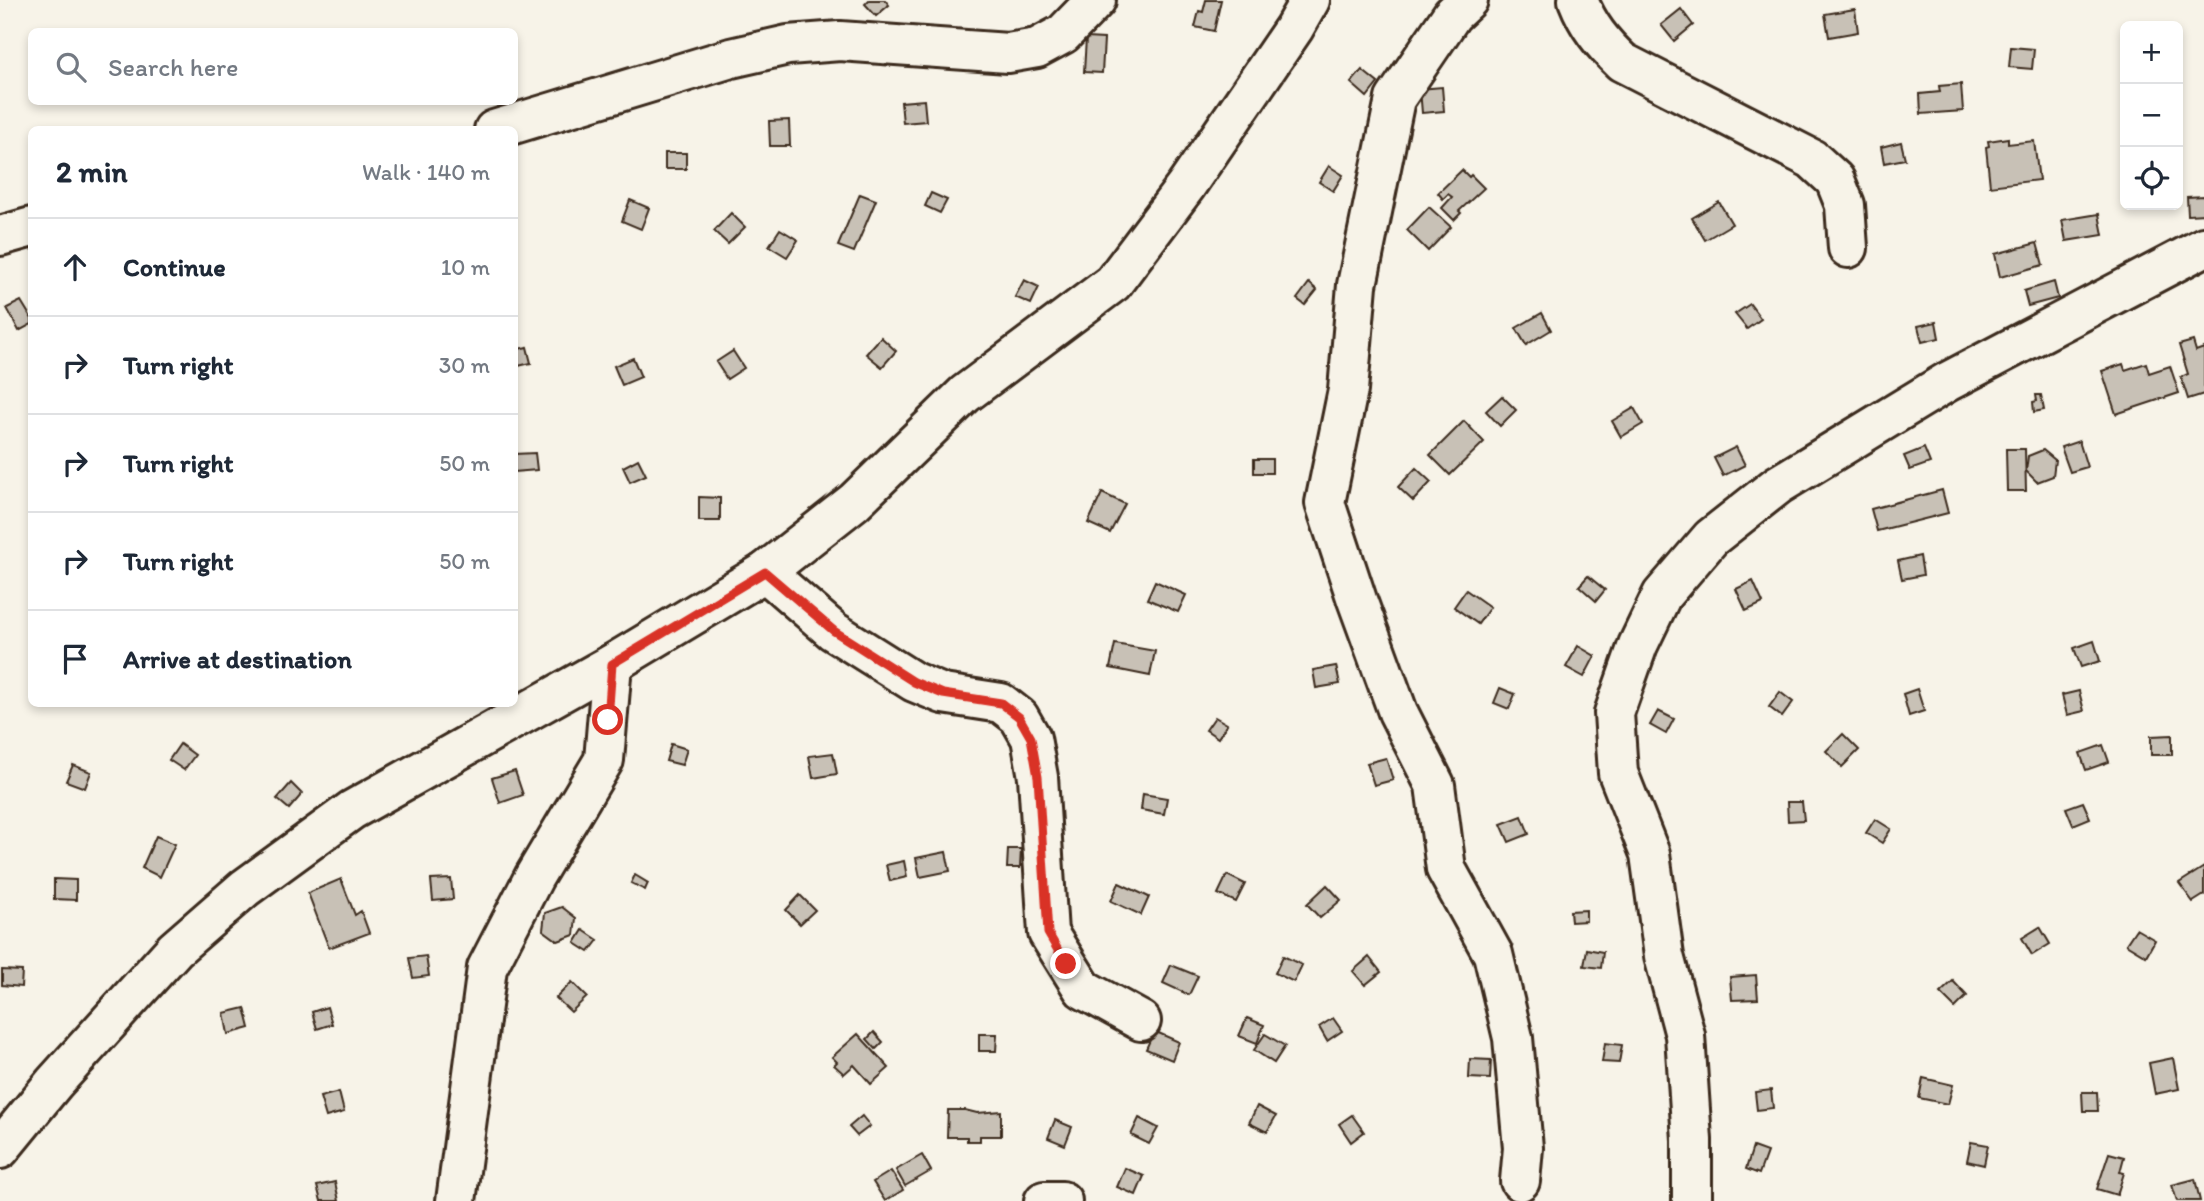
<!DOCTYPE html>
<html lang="en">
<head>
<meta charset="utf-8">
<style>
  :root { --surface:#fff; --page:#f2f2f3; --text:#1f2937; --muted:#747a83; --line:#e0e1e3 }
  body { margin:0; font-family:Itim,sans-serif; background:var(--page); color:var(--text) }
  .controls { position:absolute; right:21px; top:21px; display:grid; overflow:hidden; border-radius:10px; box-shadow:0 4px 10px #0003 }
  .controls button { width:63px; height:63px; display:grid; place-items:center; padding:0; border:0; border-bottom:2px solid var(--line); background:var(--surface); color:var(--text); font:35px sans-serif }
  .stop { position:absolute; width:21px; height:21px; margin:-16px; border:5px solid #d93025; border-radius:50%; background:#fff }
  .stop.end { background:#d93025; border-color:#fff; box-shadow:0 2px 7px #0008 }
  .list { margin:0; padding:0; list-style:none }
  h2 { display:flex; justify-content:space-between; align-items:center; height:91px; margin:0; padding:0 28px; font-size:30px }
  h2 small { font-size:23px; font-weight:400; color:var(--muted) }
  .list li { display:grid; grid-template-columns:46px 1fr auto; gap:21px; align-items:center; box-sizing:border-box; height:98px; padding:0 28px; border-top:2px solid var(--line) }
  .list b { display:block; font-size:26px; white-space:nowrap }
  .list em { font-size:23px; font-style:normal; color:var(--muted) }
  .icon { flex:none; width:38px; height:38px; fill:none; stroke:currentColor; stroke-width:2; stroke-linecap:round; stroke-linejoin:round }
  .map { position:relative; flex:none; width:2204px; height:1201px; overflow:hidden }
  .search { position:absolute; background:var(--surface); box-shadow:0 4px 10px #0003; left:28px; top:28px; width:490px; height:77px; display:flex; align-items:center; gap:18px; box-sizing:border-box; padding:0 24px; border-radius:10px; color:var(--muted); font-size:26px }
  .panel { position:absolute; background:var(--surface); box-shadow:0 4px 10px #0003; left:28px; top:126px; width:490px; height:581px; border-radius:10px }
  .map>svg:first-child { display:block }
  .building { fill:#c8c1b6; stroke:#3b2a1e; stroke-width:2 }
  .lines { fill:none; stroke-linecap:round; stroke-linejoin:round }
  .street-casing { stroke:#3b2a1e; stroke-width:44 }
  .street { stroke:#f7f3e8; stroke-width:38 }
  .route { stroke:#d93025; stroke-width:9 }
</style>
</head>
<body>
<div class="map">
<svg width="2204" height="1201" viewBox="0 0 2204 1201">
  <rect width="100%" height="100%" fill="#f7f3e8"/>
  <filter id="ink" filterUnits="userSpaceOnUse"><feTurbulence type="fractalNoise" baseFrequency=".0143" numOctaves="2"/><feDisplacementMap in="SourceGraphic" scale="14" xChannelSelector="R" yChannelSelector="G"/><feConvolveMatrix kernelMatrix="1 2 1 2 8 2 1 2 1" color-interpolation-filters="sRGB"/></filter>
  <g filter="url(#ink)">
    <g class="building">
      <path d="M869 0H885L889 5 876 16 865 4Z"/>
      <path d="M1206 0H1221L1214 31 1195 27 1199 11 1203 12Z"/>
      <path d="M1681 9 1693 25 1674 41 1661 25Z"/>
      <path d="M1855 9 1858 32 1829 37 1825 14Z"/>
      <path d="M1086 38 1104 39 1102 73 1084 72Z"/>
      <path d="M2011 47 2034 49 2032 69 2009 67Z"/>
      <path d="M1362 70 1378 83 1367 97 1351 83Z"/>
      <path d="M1961 84 1963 111 1921 114 1920 94 1940 92 1939 86Z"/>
      <path d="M1442 87 1444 111 1422 113 1420 89Z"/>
      <path d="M924 100 926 121 903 123 901 102Z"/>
      <path d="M789 120 790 146H770L769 121Z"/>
      <path d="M2008 138V144L2034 141 2039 180 1990 186 1986 147 1989 146 1988 141Z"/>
      <path d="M1901 142 1905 159 1884 163 1881 147Z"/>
      <rect x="665" y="153" width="21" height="16"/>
      <path d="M1329 166 1343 175 1333 191 1319 182Z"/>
      <path d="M1462 170 1469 177 1471 175 1484 188 1459 211 1461 213 1454 220 1442 208 1452 197 1448 194 1443 199 1438 193Z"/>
      <path d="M931 193 947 200 940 213 925 206Z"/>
      <path d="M860 194 876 200 854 252 838 246Z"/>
      <path d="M2204 196V214L2188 215 2187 197Z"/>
      <path d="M630 200 649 208 641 229 622 221Z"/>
      <path d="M1719 202 1732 224 1705 240 1692 218Z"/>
      <path d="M1429 207 1451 227 1428 251 1407 230Z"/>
      <path d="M731 213 745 227 728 244 714 231Z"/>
      <path d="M2099 214 2103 235 2066 241 2062 220Z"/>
      <path d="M780 229 798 240 787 257 769 246Z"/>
      <path d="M2037 243 2043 265 2000 277 1995 254Z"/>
      <path d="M1024 280 1039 287 1031 304 1015 297Z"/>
      <path d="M2054 282 2058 298 2028 306 2024 291Z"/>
      <path d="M1309 283 1317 290 1305 305 1297 299Z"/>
      <path d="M21 301 32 319V324L19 331 7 308Z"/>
      <path d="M1750 304 1761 319 1747 329 1735 314Z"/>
      <path d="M1542 313 1551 330 1526 345 1516 328Z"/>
      <path d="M1936 322 1939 338 1922 342 1918 326Z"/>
      <path d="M881 337 896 351 882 367 866 354Z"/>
      <path d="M2193 341 2196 351 2204 348V394L2188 399 2181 377 2188 374 2179 345Z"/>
      <path d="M527 347 531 363 514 367V350Z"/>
      <path d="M733 351 744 368 727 379 716 362Z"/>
      <path d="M633 358 641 377 622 385 614 366Z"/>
      <path d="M2146 363 2149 373 2170 366 2179 393 2116 414 2102 371 2123 364 2125 370Z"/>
      <path d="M2036 395H2041L2044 410 2034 412 2033 402 2037 401Z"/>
      <path d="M1502 396 1516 410 1500 426 1486 411Z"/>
      <path d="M1634 408 1643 424 1621 437 1612 421Z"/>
      <path d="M1464 421 1484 442 1450 475 1430 455Z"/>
      <path d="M2079 441 2087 467 2070 472 2061 447Z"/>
      <path d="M1736 447 1745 465 1723 476 1714 458Z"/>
      <path d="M1924 448 1930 463 1910 470 1904 456Z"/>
      <path d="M2006 449H2025L2026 491H2007Z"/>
      <path d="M2043 450 2055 460 2053 476 2037 482 2026 471 2028 456Z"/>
      <path d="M535 453 537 470 514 472V454Z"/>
      <path d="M638 459 646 475 630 482 623 467Z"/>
      <rect x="1254" y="459" width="18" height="14"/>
      <path d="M1416 468 1431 482 1413 501 1398 487Z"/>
      <path d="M1942 490 1948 513 1877 531 1871 509Z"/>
      <path d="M1102 493 1125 504 1110 533 1088 523Z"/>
      <path d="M699 497 720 498V521H699Z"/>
      <path d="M1920 556 1923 575 1902 579 1898 561Z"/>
      <path d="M1588 576 1605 590 1596 601 1579 586Z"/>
      <path d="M1155 581 1186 595 1178 612 1147 599Z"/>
      <path d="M1753 581 1763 603 1746 611 1736 589Z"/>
      <path d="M1466 590 1490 607 1478 624 1454 607Z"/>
      <path d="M2094 641 2100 661 2081 667 2074 648Z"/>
      <path d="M1115 644 1155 651 1150 676 1110 668Z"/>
      <path d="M1578 646 1595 656 1584 677 1566 667Z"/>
      <path d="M1336 666 1340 684 1316 688 1313 670Z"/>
      <path d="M1500 688 1515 694 1509 709 1494 703Z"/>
      <path d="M1917 689 1924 711 1909 716 1903 694Z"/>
      <path d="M2079 691 2084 711 2067 715 2062 695Z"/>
      <path d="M1780 692 1793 702 1782 717 1769 707Z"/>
      <path d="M1658 711 1674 719 1666 734 1650 725Z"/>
      <path d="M1215 717 1227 724 1218 738 1206 730Z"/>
      <path d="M1843 734 1859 750 1842 767 1826 751Z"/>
      <path d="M2172 735V755H2151V736Z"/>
      <path d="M180 744 195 755 184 770 169 760Z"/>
      <path d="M671 744 687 749 682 765 666 761Z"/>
      <path d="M2103 745 2109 762 2086 770 2080 753Z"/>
      <path d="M833 753 837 774 813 778 809 756Z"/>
      <path d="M1386 758 1393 780 1374 785 1367 763Z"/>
      <path d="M73 765 91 772 85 788 66 781Z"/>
      <path d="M515 771 523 795 500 803 492 778Z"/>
      <path d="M291 783 302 794 289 809 277 799Z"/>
      <path d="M1143 794 1167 798 1164 814 1141 810Z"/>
      <path d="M1787 802H1802L1804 820 1788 821Z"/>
      <path d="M2083 802 2090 818 2073 825 2066 808Z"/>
      <path d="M1522 816 1529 834 1509 842 1501 824Z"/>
      <path d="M1875 819 1891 829 1882 843 1866 833Z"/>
      <path d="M156 836 175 844 160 877 142 868Z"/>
      <path d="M1008 849H1021L1020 868H1007Z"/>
      <path d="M946 852 950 871 920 877 916 858Z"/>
      <path d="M904 861 907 877 890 881 886 865Z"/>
      <path d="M2204 867V895L2193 902 2179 883Z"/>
      <path d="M635 875 648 883 645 890 631 883Z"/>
      <path d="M1227 875 1245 884 1236 902 1218 894Z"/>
      <path d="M54 879 76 880V900L54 899Z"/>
      <path d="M341 879 355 915 361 911 369 933 329 948 308 893Z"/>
      <path d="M451 879 453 899 433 901 431 880Z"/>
      <path d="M1119 883 1149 897 1141 915 1111 901Z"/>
      <path d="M1327 885 1341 900 1320 918 1307 904Z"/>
      <path d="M800 895 815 910 800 924 786 910Z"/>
      <path d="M562 907 576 918 574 935 558 941 543 930 545 913Z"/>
      <path d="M1586 910V921L1571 922 1570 911Z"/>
      <path d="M2040 927 2050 944 2032 955 2022 938Z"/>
      <path d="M2136 929 2155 940 2146 956 2126 944Z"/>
      <path d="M583 930 598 940 589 952 575 943Z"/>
      <path d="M1587 949 1603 952 1601 968 1584 966Z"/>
      <path d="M426 956 429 976 413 978 409 958Z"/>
      <path d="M1283 956 1302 965 1294 982 1275 973Z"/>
      <path d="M1369 957 1381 972 1365 985 1353 971Z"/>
      <path d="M1171 965 1198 976 1189 995 1163 983Z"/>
      <path d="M2 970 22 971 21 987 2 985Z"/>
      <path d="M1756 975 1758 999 1732 1000 1730 977Z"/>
      <path d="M1953 981 1967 996 1955 1008 1940 993Z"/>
      <path d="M572 982 587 997 571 1012 556 998Z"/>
      <path d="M327 1007 332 1024 317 1029 312 1012Z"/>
      <path d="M245 1008 250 1028 228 1034 224 1013Z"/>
      <path d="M1247 1018 1264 1025 1257 1043 1239 1036Z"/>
      <path d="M1333 1018 1342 1031 1327 1041 1319 1027Z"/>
      <path d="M1154 1031 1179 1042 1172 1060 1146 1049Z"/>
      <path d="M874 1032 883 1042 876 1049 867 1039Z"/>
      <path d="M858 1034 889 1068 871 1084 854 1065 844 1074 834 1065 837 1062 832 1057Z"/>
      <path d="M979 1034H997L996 1051H979Z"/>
      <path d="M1265 1034 1285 1046 1274 1063 1254 1050Z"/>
      <path d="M1605 1043 1622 1045 1619 1063 1602 1062Z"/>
      <path d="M2173 1058 2179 1089 2155 1094 2149 1063Z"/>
      <path d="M1470 1059 1491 1060 1490 1079 1469 1078Z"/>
      <path d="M1923 1078 1953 1085 1948 1104 1919 1098Z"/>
      <path d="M1771 1090 1773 1108 1757 1110 1755 1092Z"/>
      <path d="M339 1092 344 1112 326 1117 320 1097Z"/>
      <path d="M2082 1092H2097L2098 1111H2083Z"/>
      <path d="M1257 1106 1276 1116 1267 1132 1249 1123Z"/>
      <path d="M948 1110H965L977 1113 1001 1111V1136H980V1141H967V1137H947Z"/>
      <path d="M1352 1115 1364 1132 1351 1142 1339 1124Z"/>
      <path d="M862 1116 870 1126 857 1136 849 1127Z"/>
      <path d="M1139 1118 1158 1128 1149 1144 1131 1135Z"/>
      <path d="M1055 1120 1072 1127 1065 1145 1048 1138Z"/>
      <path d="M1971 1142 1988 1145 1984 1165 1967 1161Z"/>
      <path d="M1753 1147 1767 1152 1759 1174 1746 1169Z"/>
      <path d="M2109 1153 2124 1157 2120 1172 2124 1173 2117 1195 2097 1189Z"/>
      <path d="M922 1155 931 1171 905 1186 896 1170Z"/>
      <path d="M1125 1168 1144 1176 1136 1195 1117 1187Z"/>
      <path d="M891 1171 903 1190 885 1201 873 1182Z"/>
      <path d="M2195 1179 2200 1201H2177L2172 1185Z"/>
      <path d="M335 1182 339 1201H321L317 1186Z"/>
    </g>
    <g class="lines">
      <g class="street-casing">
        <g id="street">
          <path d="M1468 0 1452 15 1395 99 1357 285 1348 390 1325 503 1357 600 1398 712 1435 785 1446 869 1493 954 1513 1038 1523 1148 1520 1181"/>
          <path d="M1578 0C1588 26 1602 43 1622 62L1812 159 1835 180 1845 205 1848 248"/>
          <path d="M494 130 731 58 788 45 840 41 1008 53 1037 48 1063 34 1096 0"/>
          <path d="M0 236 32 227"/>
          <path d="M765 572 833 631 914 682 943 694 1001 703 1019 717 1031 738 1038 777 1048 933 1083 989 1141 1021"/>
          <path d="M0 1149 54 1083 175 949 245 888 352 810 612 664 765 572 854 502 965 394 1113 283 1186 186 1294 28 1310 0"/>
          <path d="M456 1201 487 968 534 877 604 760 612 664"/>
          <path d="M1044 1201H1062"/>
          <path d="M1692 1201V1140L1685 1035 1664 956 1650 854 1618 773 1614 713 1638 645 1662 595 1711 538 1778 485 1947 382 2204 247"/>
        </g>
      </g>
      <use href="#street" class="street"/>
    </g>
  </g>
  <g class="lines" filter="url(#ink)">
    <path class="route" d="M608 720 612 664 765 572 834 631 914 682 943 694 1001 703 1019 717 1031 738 1038 777 1048 933 1066 964"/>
  </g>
</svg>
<div class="controls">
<button>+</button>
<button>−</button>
<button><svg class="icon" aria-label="locate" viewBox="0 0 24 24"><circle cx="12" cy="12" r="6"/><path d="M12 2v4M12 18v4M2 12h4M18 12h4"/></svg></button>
</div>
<div class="stop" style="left:608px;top:720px"></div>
<div class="stop end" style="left:1066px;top:964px"></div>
<div class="search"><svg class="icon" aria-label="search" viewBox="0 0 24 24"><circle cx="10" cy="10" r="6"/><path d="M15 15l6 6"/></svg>Search here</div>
<section class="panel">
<h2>2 min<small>Walk · 140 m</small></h2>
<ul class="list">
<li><svg class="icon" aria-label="ahead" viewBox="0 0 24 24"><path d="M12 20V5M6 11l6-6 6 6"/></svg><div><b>Continue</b></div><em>10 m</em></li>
<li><svg class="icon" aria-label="right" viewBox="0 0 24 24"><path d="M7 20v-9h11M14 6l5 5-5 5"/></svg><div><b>Turn right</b></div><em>30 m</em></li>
<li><svg class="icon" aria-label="right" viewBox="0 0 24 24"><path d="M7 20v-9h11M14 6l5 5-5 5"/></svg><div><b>Turn right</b></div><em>50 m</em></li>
<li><svg class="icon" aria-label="right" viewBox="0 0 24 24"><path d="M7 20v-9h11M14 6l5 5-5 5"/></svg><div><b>Turn right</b></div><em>50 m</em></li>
<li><svg class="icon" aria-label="arrive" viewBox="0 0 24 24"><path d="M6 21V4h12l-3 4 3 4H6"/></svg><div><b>Arrive at destination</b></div></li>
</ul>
</section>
</div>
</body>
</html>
